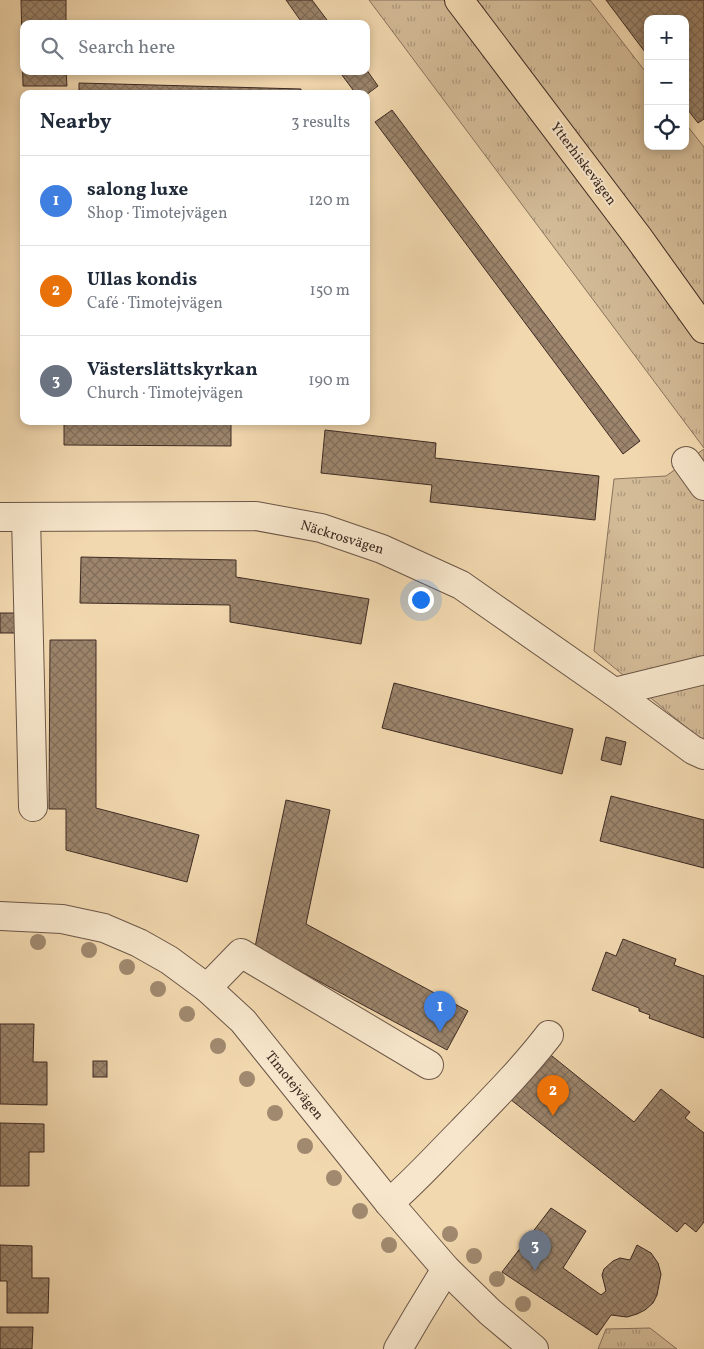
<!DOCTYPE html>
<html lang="en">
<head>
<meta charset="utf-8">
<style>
  :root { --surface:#fff; --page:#f6f6f7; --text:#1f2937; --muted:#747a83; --line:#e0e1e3; --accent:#8f2418 }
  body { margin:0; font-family:Vollkorn,serif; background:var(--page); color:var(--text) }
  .controls { position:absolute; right:15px; top:15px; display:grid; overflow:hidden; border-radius:10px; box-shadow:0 2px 8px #0003 }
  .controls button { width:45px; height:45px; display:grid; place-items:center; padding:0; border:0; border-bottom:1px solid var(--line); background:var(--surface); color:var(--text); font:25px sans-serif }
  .you { position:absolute; left:420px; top:599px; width:18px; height:18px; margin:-12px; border:4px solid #fff; border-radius:50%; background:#1a73e8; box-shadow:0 0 0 8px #1a73e833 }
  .badge { display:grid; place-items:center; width:32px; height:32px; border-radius:50%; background:var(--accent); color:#fff; font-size:16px; font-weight:700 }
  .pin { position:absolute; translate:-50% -41px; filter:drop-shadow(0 1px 2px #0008) }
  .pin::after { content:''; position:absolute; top:26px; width:18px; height:15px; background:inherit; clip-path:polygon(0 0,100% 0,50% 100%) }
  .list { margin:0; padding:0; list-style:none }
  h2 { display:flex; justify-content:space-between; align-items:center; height:65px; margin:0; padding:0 20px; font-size:21px }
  h2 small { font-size:16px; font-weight:400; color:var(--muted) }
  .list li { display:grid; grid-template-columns:32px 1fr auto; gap:15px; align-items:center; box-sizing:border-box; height:90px; padding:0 20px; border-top:1px solid var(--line) }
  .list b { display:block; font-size:19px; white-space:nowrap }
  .list p { margin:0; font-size:16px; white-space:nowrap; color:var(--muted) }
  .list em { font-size:16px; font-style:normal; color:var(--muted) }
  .icon { flex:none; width:28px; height:28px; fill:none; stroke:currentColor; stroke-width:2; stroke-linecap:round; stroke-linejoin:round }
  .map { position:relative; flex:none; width:704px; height:1349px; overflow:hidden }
  .search { position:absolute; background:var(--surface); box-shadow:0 2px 8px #0003; left:20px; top:20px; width:350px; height:55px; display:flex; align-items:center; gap:12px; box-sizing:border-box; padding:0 18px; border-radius:10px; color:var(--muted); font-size:19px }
  .panel { position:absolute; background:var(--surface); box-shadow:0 2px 8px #0003; left:20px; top:90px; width:350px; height:335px; border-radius:10px }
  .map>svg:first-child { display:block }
  .grass { fill:url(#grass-tufts); stroke:#88735e }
  .building { fill:url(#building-cross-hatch); stroke:#3e2b24 }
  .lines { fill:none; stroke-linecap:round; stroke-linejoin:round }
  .minor-casing { stroke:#6b5647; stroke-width:30 }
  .major-casing { stroke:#3e2b24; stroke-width:30 }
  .minor { stroke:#f7e6cb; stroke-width:28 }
  .major { stroke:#f2d8af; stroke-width:28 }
  .tree { fill:#a0896f }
  .labels { text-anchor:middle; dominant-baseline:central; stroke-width:4; stroke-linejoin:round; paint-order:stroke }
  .street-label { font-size:14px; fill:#3e2b24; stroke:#f7e6cb }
</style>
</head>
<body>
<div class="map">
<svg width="704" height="1349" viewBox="0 0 704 1349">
  <defs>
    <pattern id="grass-tufts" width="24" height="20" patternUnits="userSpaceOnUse" patternTransform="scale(1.25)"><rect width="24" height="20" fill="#d3bb97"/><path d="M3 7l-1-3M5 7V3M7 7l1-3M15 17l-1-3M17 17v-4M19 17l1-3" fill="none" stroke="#ad987b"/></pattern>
    <pattern id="building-cross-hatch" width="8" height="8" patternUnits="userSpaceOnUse" patternTransform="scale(1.25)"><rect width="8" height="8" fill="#9c856c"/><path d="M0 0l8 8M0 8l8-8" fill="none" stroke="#816d59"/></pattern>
  </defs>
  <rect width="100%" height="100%" fill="#f2d8af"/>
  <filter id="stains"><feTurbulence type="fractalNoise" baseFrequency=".004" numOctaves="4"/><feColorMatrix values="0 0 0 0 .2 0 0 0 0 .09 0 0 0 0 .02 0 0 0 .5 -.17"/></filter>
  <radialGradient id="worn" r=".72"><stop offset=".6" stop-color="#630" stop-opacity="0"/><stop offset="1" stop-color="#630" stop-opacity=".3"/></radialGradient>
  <g class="grass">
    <path d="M369 0H590L648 75V146H685V123L704 147V448Z"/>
    <path d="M704 449V742L594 651 614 479 666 476Z"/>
    <path d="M650 1328 677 1349H598L606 1329Z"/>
  </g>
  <g class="building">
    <path d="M21 0H66V24H24V71H66L67 86H23Z"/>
    <path d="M286 0H312L330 24H303Z"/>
    <path d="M606 0H704V119L698 123 685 106V19H648V56Z"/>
    <path d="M366 69 378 86 366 95 356 94 339 71H366Z"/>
    <path d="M79 83 301 89V94H79Z"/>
    <path d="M392 110 640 441 623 454 375 122Z"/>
    <rect x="23" y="168" width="1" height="220"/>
    <path d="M64 421H231V446L64 445Z"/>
    <path d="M325 430 436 443 435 458 599 476 595 520 430 502 432 485 321 473Z"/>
    <path d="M81 557 236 560V577L369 599 361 644 230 622V605L80 603Z"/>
    <rect x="0" y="613" width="25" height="20"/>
    <path d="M50 640H96V808L199 835 187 882 66 850V809H49Z"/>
    <path d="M394 683 573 729 562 774 382 728Z"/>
    <path d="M606 737 626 742 621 765 601 760Z"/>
    <path d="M611 796 704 820V868L600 841Z"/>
    <path d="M286 800 330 810 306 924 468 1011 447 1050 255 947Z"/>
    <path d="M623 939 676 959 674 965 704 976V1038L649 1018 650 1015 639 1011V1008L592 990 606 952 616 956Z"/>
    <path d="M0 1024H34L33 1062H47V1105L0 1104Z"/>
    <path d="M547 1052 634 1122 661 1089 690 1112 685 1118 704 1133V1222L696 1232 685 1223 677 1232 510 1099Z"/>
    <rect x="93" y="1061" width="14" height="16"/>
    <path d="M0 1123 44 1124V1152H29V1186H0Z"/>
    <path d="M551 1208 586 1231 563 1268 601 1295 606 1291 602 1275 604 1269 613 1261 620 1258 630 1260 637 1245 651 1253 658 1263 661 1274 657 1295 653 1303 645 1310 637 1314 627 1317 611 1315 597 1335 502 1272Z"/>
    <path d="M0 1245 32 1246V1278H49L48 1313H7V1281H0Z"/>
    <path d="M0 1327H33L32 1349H0Z"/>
  </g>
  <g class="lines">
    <g class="minor-casing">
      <g id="minor">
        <path d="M686 461 704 486"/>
        <path d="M0 517 256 516 321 528 382 549 461 585 614 692 693 750 704 755"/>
        <path d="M26 517 33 807"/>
        <path d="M614 692 704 670"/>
        <path d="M0 916 62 919 104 928 139 943 169 960 207 988 243 1021 389 1203 446 1269 490 1312 534 1349"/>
        <path d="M207 988 241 953 429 1065"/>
        <path d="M389 1203C415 1181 437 1156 461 1132 491 1101 522 1070 549 1035"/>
        <path d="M398 1349 418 1315 446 1269"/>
      </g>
    </g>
    <g class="major-casing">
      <path id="major" d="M459 0 638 237 704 329"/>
    </g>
    <use href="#minor" class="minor"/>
    <use href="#major" class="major"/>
  </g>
  <g class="tree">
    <circle cx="38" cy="942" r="8"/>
    <circle cx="89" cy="950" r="8"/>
    <circle cx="127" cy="967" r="8"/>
    <circle cx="158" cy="989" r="8"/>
    <circle cx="187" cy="1014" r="8"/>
    <circle cx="218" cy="1046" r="8"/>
    <circle cx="247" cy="1079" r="8"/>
    <circle cx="275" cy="1113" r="8"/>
    <circle cx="305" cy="1146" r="8"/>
    <circle cx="334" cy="1178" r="8"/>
    <circle cx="360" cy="1211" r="8"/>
    <circle cx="450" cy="1234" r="8"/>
    <circle cx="389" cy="1245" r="8"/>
    <circle cx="474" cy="1256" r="8"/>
    <circle cx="497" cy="1279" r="8"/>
    <circle cx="523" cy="1304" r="8"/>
  </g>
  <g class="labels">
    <g class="street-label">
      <text transform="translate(583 164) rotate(53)">Ytterhiskevägen</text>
      <text transform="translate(342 538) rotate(17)">Näckrosvägen</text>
      <text transform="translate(294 1086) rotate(51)">Timotejvägen</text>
    </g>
  </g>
  <rect width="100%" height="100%" filter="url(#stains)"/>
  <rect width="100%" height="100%" fill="url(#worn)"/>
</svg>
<div class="controls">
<button>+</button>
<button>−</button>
<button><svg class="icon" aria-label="locate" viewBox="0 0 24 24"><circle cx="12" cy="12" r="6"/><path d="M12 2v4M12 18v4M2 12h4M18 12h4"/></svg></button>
</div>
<div class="you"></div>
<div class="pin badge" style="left:440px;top:1032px;background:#3f7fe0">1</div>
<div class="pin badge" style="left:553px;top:1116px;background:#e8710a">2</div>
<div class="pin badge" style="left:535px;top:1271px;background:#6b7280">3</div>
<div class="search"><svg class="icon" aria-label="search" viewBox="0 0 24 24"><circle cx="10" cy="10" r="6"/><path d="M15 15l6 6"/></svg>Search here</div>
<section class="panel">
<h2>Nearby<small>3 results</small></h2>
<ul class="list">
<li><span class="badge" style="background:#3f7fe0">1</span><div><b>salong luxe</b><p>Shop · Timotejvägen</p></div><em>120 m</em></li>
<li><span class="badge" style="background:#e8710a">2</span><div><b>Ullas kondis</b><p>Café · Timotejvägen</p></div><em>150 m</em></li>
<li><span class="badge" style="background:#6b7280">3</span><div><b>Västerslättskyrkan</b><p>Church · Timotejvägen</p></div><em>190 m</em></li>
</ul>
</section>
</div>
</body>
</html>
